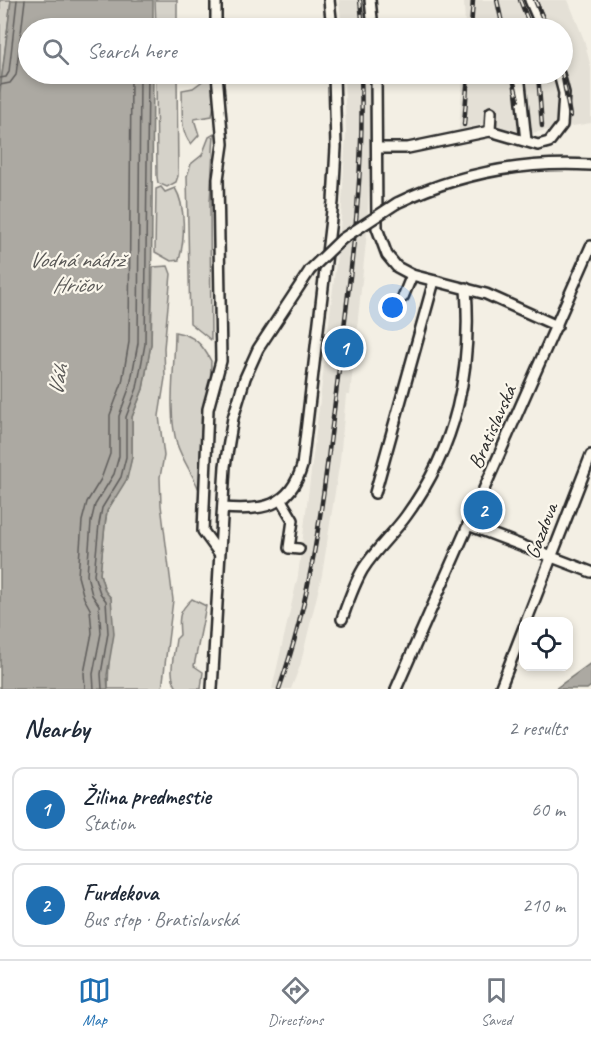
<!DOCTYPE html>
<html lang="en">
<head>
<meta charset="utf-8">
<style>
  :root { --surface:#fff; --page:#f2f2f3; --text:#1f2937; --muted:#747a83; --line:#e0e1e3; --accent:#1f6fb2 }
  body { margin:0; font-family:Caveat,sans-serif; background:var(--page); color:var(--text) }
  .controls { position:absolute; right:18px; bottom:18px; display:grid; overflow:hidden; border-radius:12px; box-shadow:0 3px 9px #0003 }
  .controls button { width:54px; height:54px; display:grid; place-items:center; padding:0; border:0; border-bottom:2px solid var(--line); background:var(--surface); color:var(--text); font:30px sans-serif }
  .you { position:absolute; left:393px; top:308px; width:21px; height:21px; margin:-15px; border:4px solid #fff; border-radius:50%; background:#1a73e8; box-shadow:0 0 0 9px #1a73e833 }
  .badge { display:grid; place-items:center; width:39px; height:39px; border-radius:50%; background:var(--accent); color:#fff; font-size:20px; font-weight:700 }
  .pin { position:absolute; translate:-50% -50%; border:3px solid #fff; box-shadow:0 2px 6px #0006 }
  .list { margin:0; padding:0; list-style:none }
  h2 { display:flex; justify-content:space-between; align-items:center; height:78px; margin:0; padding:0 24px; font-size:26px }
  h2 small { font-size:20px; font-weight:400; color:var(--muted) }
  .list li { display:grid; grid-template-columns:39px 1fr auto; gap:18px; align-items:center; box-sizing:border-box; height:84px; margin:0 12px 12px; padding:0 12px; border:2px solid var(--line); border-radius:12px }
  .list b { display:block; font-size:22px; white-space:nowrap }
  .list p { margin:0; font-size:20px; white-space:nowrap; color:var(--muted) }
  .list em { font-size:20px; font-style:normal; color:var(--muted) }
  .icon { flex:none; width:33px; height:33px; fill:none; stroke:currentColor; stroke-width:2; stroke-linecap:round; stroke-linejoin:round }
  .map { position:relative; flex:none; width:591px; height:689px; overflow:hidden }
  .search { position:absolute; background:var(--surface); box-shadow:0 3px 9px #0003; left:18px; right:18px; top:18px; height:66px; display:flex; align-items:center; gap:15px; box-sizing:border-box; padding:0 21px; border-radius:33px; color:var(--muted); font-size:22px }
  .sheet { height:270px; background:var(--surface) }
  nav { display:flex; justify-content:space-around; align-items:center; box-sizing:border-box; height:84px; border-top:2px solid var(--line); background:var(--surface); font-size:16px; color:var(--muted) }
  nav a { display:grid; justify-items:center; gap:3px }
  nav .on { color:var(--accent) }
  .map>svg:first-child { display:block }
  .built { fill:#e4e0d6 }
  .green { fill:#d5d2c9; stroke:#807e7a; stroke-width:1.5 }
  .water { fill:#aca9a2; stroke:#787772; stroke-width:1.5 }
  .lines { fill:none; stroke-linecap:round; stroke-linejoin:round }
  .shore { stroke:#5f5d5b; stroke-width:1.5 }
  .minor-casing { stroke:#2b2b2b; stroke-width:14 }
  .minor { stroke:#fbf7ec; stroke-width:9 }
  .rail-casing { stroke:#2b2b2b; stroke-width:4.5 }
  .rail { stroke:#fbf7ec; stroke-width:2; stroke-dasharray:7; stroke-linecap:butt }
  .minor-bridge-casing { stroke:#2b2b2b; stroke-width:14; stroke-linecap:butt }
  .minor-bridge { stroke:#fbf7ec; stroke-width:9 }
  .labels { text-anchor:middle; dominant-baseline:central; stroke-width:4.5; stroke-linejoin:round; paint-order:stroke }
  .street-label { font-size:21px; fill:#2b2b2b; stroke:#fbf7ec }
  .water-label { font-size:22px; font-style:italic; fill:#585755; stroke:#fbf7ec }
</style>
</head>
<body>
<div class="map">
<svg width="591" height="689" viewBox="0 0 591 689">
  <rect width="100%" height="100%" fill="#f3efe4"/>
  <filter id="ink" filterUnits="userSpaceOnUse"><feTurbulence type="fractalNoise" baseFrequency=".0167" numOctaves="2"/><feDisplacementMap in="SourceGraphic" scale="12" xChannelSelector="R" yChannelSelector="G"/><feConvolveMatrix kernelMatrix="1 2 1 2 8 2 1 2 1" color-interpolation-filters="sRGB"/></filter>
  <g filter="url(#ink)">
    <g class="built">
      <path d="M339 0H364L368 28H342Z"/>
      <path d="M464 0H568L584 40 591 68V123L531 133 483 124 459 130 463 74H562V28H465Z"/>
      <path d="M344 74H371L372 103 367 232 350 395H346L340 460 322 575 300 666 291 689H272L298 576 321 392 341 219 346 134Z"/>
    </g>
    <g class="green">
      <path d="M0 0H11L0 92Z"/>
      <path d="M155 0H177V28H156Z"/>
      <path d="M156 74H177L178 176 176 182 167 187 158 183 157 177Z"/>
      <path d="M208 77 218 79 212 116 194 119 199 135 191 144C179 131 183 107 182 90L193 88Z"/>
      <path d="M214 134 210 202 211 340 190 323 187 176 191 164 202 155 209 137Z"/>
      <path d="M161 187 165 192 175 188C186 206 185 240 179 260L171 261 155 252 156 189Z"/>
      <path d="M168 266 171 274 164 348 165 378 159 416 164 456 160 477 161 505 173 600 162 689H108L111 598 105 591 100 574 105 525 107 511 126 479 132 457V417L143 389 151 344 153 267Z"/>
      <path d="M175 332C194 335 203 345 211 361L207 499 201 495C195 477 183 462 177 444 167 410 175 368 175 332Z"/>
      <path d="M192 599 206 606 194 666 203 672 201 689H178C167 676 174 656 176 639L180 635C179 618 177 613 192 599Z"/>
    </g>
    <g class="water">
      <path d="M11 0H153V28H28V74H153L151 344 143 389 132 417V457L127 479 107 511 105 525 100 574 105 591 111 598 114 634 107 675 108 689H0V92Z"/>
      <path d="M591 663V686L587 689H555Z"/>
    </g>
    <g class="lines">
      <g class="shore">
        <path d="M0 78 6 77 9 72 17 0"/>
        <path d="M0 85 10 83 16 75 25 0"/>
        <path d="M85 689 84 673 92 633 90 609 84 598 78 576 82 521 87 502 101 479 110 454V415L122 383 129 342 131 74"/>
        <path d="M94 689 93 674 101 633 99 605 92 595 87 575 91 522 95 505 114 474 119 456V416L130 386 138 343 140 74"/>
        <path d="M102 689 101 674 108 633 106 601 100 593 94 575 99 524 102 508 121 477 126 457V417L137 388 145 344 148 74"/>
      </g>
      <g class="minor-casing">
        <g id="minor">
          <path d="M329 0 332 28"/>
          <path d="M370 0 373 28"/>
          <path d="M530 0 542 28"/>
          <path d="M216 28V0"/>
          <path d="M217 74 223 144 218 179 221 361 208 409 203 531 219 553"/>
          <path d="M376 74 377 228 387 255 397 267 412 275 486 294 557 326"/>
          <path d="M519 74 526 141"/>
          <path d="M490 131 491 112"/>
          <path d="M377 148H408L490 131 538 145 549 142 562 125 564 93 559 74"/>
          <path d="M397 203C459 173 522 161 591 165"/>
          <path d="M403 297 412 275"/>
          <path d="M375 493 434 281"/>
          <path d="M281 500 293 520 289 548 299 549"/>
          <path d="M223 508C261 511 290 508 302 466L333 202 336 147 334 74"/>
          <path d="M468 525 591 572"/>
          <path d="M342 619C348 602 354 584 363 569 375 550 393 534 406 516 457 446 472 372 466 288"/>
          <path d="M526 622 591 455"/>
          <path d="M212 689 225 466 233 418 245 378 258 349 310 270"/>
          <path d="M396 689 591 246"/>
          <path d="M500 689 524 627"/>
        </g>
      </g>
      <use href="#minor" class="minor"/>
      <g class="rail-casing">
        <g id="rail">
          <path d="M360 0 363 28"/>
          <path d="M497 0 503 28"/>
          <path d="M520 0 531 28"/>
          <path d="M535 0 547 28"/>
          <path d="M471 28 473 0"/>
          <path d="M562 72 570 116"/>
          <path d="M512 74 518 100"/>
          <path d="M538 74 542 126"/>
          <path d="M464 125 468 74"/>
          <path d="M279 689C315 588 325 483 338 377 350 276 365 175 361 74"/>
        </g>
      </g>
      <use href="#rail" class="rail"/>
      <g class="minor-bridge-casing">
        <path id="minor-bridge" d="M310 270 342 239 397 203"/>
      </g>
      <use href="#minor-bridge" class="minor-bridge"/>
    </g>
  </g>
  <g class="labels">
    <g class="street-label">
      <text transform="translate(492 427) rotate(-66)">Bratislavská</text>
      <text transform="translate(541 531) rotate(-69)">Gazdova</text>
    </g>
    <g class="water-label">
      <text x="76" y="260">Vodná nádrž<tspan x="76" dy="25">Hričov</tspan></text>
      <text transform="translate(58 380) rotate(-78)">Váh</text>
    </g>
  </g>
</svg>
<div class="controls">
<button><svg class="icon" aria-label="locate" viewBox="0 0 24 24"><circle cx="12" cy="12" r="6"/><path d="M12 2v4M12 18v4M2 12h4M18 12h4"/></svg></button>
</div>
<div class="you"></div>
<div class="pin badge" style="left:344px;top:348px">1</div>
<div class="pin badge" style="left:483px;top:510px">2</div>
<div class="search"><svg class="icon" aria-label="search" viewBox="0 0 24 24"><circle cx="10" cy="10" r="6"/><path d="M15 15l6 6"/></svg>Search here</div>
</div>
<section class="sheet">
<h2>Nearby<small>2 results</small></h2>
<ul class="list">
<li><span class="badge">1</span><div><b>Žilina predmestie</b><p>Station</p></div><em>60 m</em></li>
<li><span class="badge">2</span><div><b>Furdekova</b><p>Bus stop · Bratislavská</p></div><em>210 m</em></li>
</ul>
</section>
<nav>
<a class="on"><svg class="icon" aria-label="map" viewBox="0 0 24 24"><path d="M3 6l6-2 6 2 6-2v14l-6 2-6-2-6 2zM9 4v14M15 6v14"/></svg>Map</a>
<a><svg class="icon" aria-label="directions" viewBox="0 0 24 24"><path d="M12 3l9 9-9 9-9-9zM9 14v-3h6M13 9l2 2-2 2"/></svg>Directions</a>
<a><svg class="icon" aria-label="saved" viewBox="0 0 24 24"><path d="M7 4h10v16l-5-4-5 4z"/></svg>Saved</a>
</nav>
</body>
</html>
